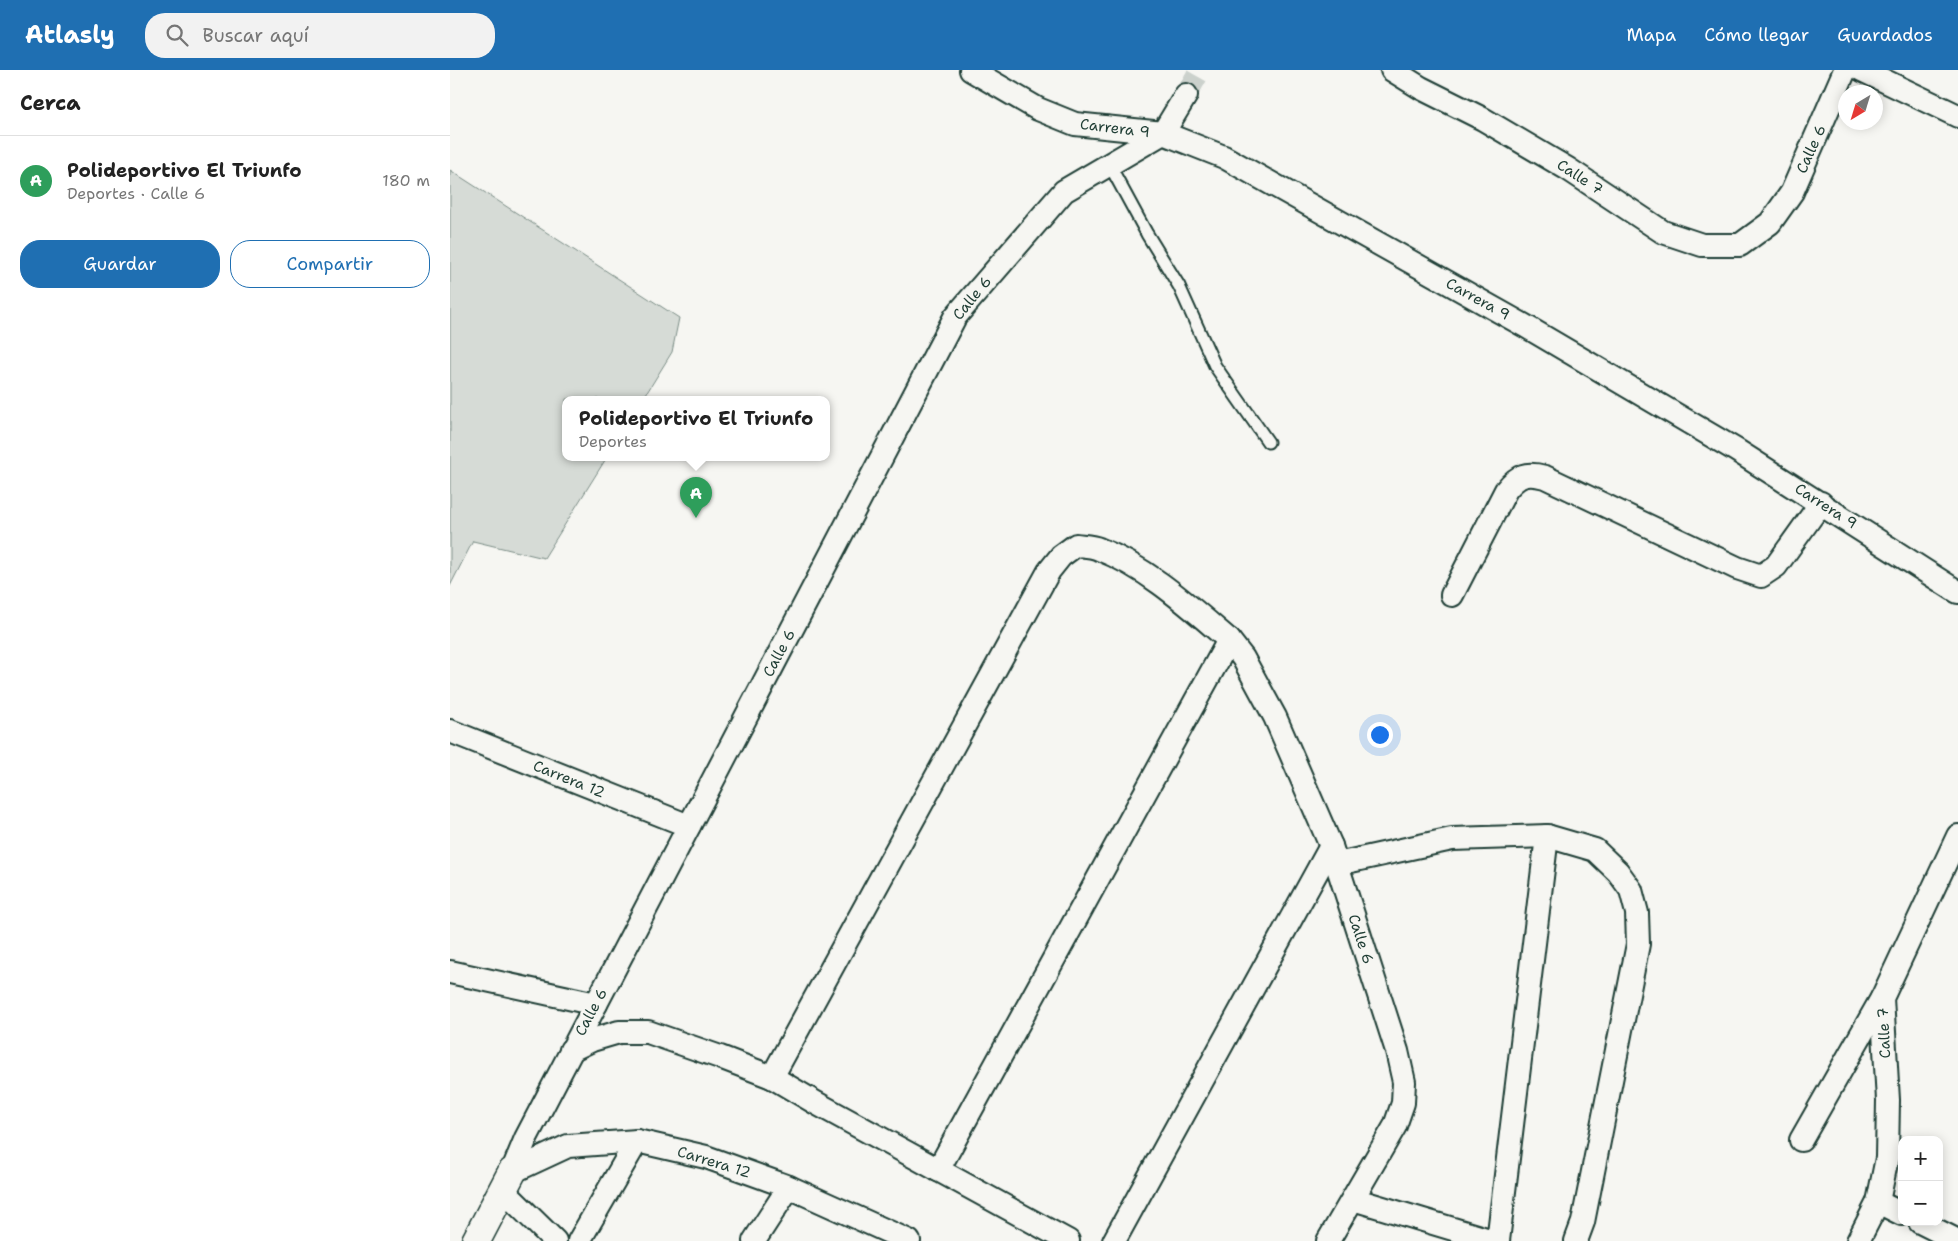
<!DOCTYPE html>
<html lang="es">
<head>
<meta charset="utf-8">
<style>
  :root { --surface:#fff; --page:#f2f2f2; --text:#222; --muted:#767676; --line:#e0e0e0; --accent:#1f6fb2 }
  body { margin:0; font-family:"Shantell Sans",sans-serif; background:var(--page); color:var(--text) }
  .controls { position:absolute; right:15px; bottom:15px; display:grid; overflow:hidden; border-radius:10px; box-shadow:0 2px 12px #0003 }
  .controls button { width:45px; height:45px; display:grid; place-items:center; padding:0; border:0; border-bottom:1px solid var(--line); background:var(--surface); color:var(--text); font:25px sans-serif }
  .compass { position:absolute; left:1388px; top:15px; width:45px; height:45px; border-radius:50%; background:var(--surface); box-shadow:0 2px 12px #0003; rotate:218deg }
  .you { position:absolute; left:929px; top:664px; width:18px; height:18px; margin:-12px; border:4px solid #fff; border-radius:50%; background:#1a73e8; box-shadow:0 0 0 8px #1a73e833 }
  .badge { display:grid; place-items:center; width:32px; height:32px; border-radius:50%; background:var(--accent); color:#fff; font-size:16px; font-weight:700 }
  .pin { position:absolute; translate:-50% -41px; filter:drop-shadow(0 1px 2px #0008) }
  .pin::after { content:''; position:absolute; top:26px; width:18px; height:15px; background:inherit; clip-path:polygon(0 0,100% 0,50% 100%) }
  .popup { position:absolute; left:112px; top:326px; width:268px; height:65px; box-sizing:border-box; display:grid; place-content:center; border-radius:10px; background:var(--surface); filter:drop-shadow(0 1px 4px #0005); font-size:16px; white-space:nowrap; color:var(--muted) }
  .popup b { font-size:19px; color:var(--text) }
  .popup::after { content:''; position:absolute; left:50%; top:100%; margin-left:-10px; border:10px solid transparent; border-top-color:var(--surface) }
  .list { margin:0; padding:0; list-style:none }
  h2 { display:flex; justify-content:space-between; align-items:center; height:65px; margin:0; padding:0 20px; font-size:21px }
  h2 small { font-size:16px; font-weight:400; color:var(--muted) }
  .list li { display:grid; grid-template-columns:32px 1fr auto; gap:15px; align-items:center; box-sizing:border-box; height:90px; padding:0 20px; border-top:1px solid var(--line) }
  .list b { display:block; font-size:19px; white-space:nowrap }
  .list p { margin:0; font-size:16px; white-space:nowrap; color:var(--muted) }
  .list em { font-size:16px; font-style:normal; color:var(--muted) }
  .actions { display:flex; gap:10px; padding:15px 20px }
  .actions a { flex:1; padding:11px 0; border:1px solid var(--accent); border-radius:20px; text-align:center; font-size:18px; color:var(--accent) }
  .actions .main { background:var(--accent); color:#fff }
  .icon { flex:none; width:28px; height:28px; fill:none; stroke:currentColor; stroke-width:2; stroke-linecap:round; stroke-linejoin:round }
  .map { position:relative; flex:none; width:1508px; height:1171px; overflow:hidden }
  header { display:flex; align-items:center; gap:30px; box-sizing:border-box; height:70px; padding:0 25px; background:var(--accent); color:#fff }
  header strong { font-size:24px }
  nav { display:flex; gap:28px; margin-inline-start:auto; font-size:18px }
  .search { width:350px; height:45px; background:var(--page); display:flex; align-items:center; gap:12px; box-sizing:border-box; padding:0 18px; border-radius:20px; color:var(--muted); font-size:19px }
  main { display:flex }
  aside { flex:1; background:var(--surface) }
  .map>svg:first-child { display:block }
  .green { fill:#d6dbd6; stroke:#7a8c85 }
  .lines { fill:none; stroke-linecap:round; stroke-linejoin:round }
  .minor-tunnel { stroke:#cbd1cc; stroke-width:22; stroke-dasharray:22 11; stroke-linecap:butt }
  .service-casing { stroke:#1f3d34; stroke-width:15 }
  .minor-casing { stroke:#1f3d34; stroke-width:26 }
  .tertiary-casing { stroke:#1f3d34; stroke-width:31 }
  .service { stroke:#f6f6f2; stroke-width:11 }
  .minor { stroke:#f6f6f2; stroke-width:22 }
  .tertiary { stroke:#f6f6f2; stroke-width:28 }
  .labels { text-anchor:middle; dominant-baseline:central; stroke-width:5; stroke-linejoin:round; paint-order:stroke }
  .street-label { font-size:15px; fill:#1f3d34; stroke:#f6f6f2 }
</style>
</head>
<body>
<header>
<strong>Atlasly</strong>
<div class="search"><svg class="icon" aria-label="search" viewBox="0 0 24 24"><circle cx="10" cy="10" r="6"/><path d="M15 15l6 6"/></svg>Buscar aquí</div>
<nav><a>Mapa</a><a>Cómo llegar</a><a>Guardados</a></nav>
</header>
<main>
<aside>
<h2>Cerca<small></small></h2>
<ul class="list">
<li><span class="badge" style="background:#2e9e5b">A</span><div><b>Polideportivo El Triunfo</b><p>Deportes · Calle 6</p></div><em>180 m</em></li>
</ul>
<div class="actions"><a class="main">Guardar</a><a>Compartir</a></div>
</aside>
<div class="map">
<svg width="1508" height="1171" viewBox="0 0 1508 1171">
  <rect width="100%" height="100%" fill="#f6f6f2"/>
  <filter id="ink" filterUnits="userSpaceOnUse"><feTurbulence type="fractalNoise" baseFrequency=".02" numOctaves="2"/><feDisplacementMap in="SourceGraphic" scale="10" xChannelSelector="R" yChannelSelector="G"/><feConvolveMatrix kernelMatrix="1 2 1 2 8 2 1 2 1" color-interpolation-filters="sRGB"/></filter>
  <g filter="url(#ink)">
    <path class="green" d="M0 100 229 248 222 282 193 329H116V387H157L94 488 23 471 0 516Z"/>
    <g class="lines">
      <path class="minor-tunnel" d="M736 25 750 0"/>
      <g class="service-casing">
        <path id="service" d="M659 94 697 164 729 216 765 296 818 372"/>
      </g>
      <g class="minor-casing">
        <g id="minor">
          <path d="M521 0 588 39 625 54 713 63 774 87 1077 257 1286 380 1508 522"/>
          <path d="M942 0 971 18 1033 49 1118 99 1213 162 1252 175H1290L1320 153 1342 122 1395 0"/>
          <path d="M1412 0 1508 46"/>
          <path d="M1002 525 1056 420C1068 405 1076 402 1095 407L1287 498 1311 506 1326 496 1371 433"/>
          <path d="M779 570 793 588 825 647 881 776 947 981 954 1012 953 1033 945 1056 878 1171"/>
          <path d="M0 661 239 756"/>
          <path d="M887 794 1002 769 1097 766 1145 780 1168 802 1181 820 1187 843 1188 874 1133 1152 1126 1171"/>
          <path d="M0 902 146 934"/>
          <path d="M121 980 142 970 169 962H198L270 987 322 1007 366 1033 618 1171"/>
          <path d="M322 1007 599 501 611 486 626 475C633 476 642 476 649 479 698 498 739 536 779 570L488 1100"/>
          <path d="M1351 1070 1432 928"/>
          <path d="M62 1102 76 1068 505 247 614 121 713 63 736 25"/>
          <path d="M62 1102 118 1076 187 1071 256 1087 339 1117 459 1171"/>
          <path d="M54 1121 105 1171"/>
          <path d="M903 1129 1043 1171"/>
          <path d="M1428 1132 1452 1144"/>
          <path d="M1470 1152 1508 1171"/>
          <path d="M129 1171 187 1071"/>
          <path d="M304 1171 339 1117"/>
          <path d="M664 1171 881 776"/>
          <path d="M1048 1171 1097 766"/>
          <path d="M1408 1171 1428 1132 1437 1088 1438 1030 1432 928 1508 766"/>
        </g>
      </g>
      <g class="tertiary-casing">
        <path id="tertiary" d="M26 1171 62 1102"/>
      </g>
      <use href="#service" class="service"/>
      <use href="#minor" class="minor"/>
      <use href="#tertiary" class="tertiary"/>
    </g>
  </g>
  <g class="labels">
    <g class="street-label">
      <text transform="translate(665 58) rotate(7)">Carrera 9</text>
      <text transform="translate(1361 79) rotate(-66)">Calle 6</text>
      <text transform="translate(1130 107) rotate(33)">Calle 7</text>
      <text transform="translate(522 228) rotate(-51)">Calle 6</text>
      <text transform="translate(1028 229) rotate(29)">Carrera 9</text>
      <text transform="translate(1376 436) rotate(33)">Carrera 9</text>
      <text transform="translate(329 583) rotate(-62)">Calle 6</text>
      <text transform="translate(119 709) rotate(22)">Carrera 12</text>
      <text transform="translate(911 869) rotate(72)">Calle 6</text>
      <text transform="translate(141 942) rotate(-62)">Calle 6</text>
      <text transform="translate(1434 963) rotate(-93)">Calle 7</text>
      <text transform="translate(264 1092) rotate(17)">Carrera 12</text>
    </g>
  </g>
</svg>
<div class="controls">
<button>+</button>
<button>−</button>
</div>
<svg class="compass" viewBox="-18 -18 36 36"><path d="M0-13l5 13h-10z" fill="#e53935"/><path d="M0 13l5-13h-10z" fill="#767676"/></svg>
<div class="you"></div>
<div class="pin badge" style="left:246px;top:448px;background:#2e9e5b">A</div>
<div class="popup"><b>Polideportivo El Triunfo</b>Deportes</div>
</div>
</main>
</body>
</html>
